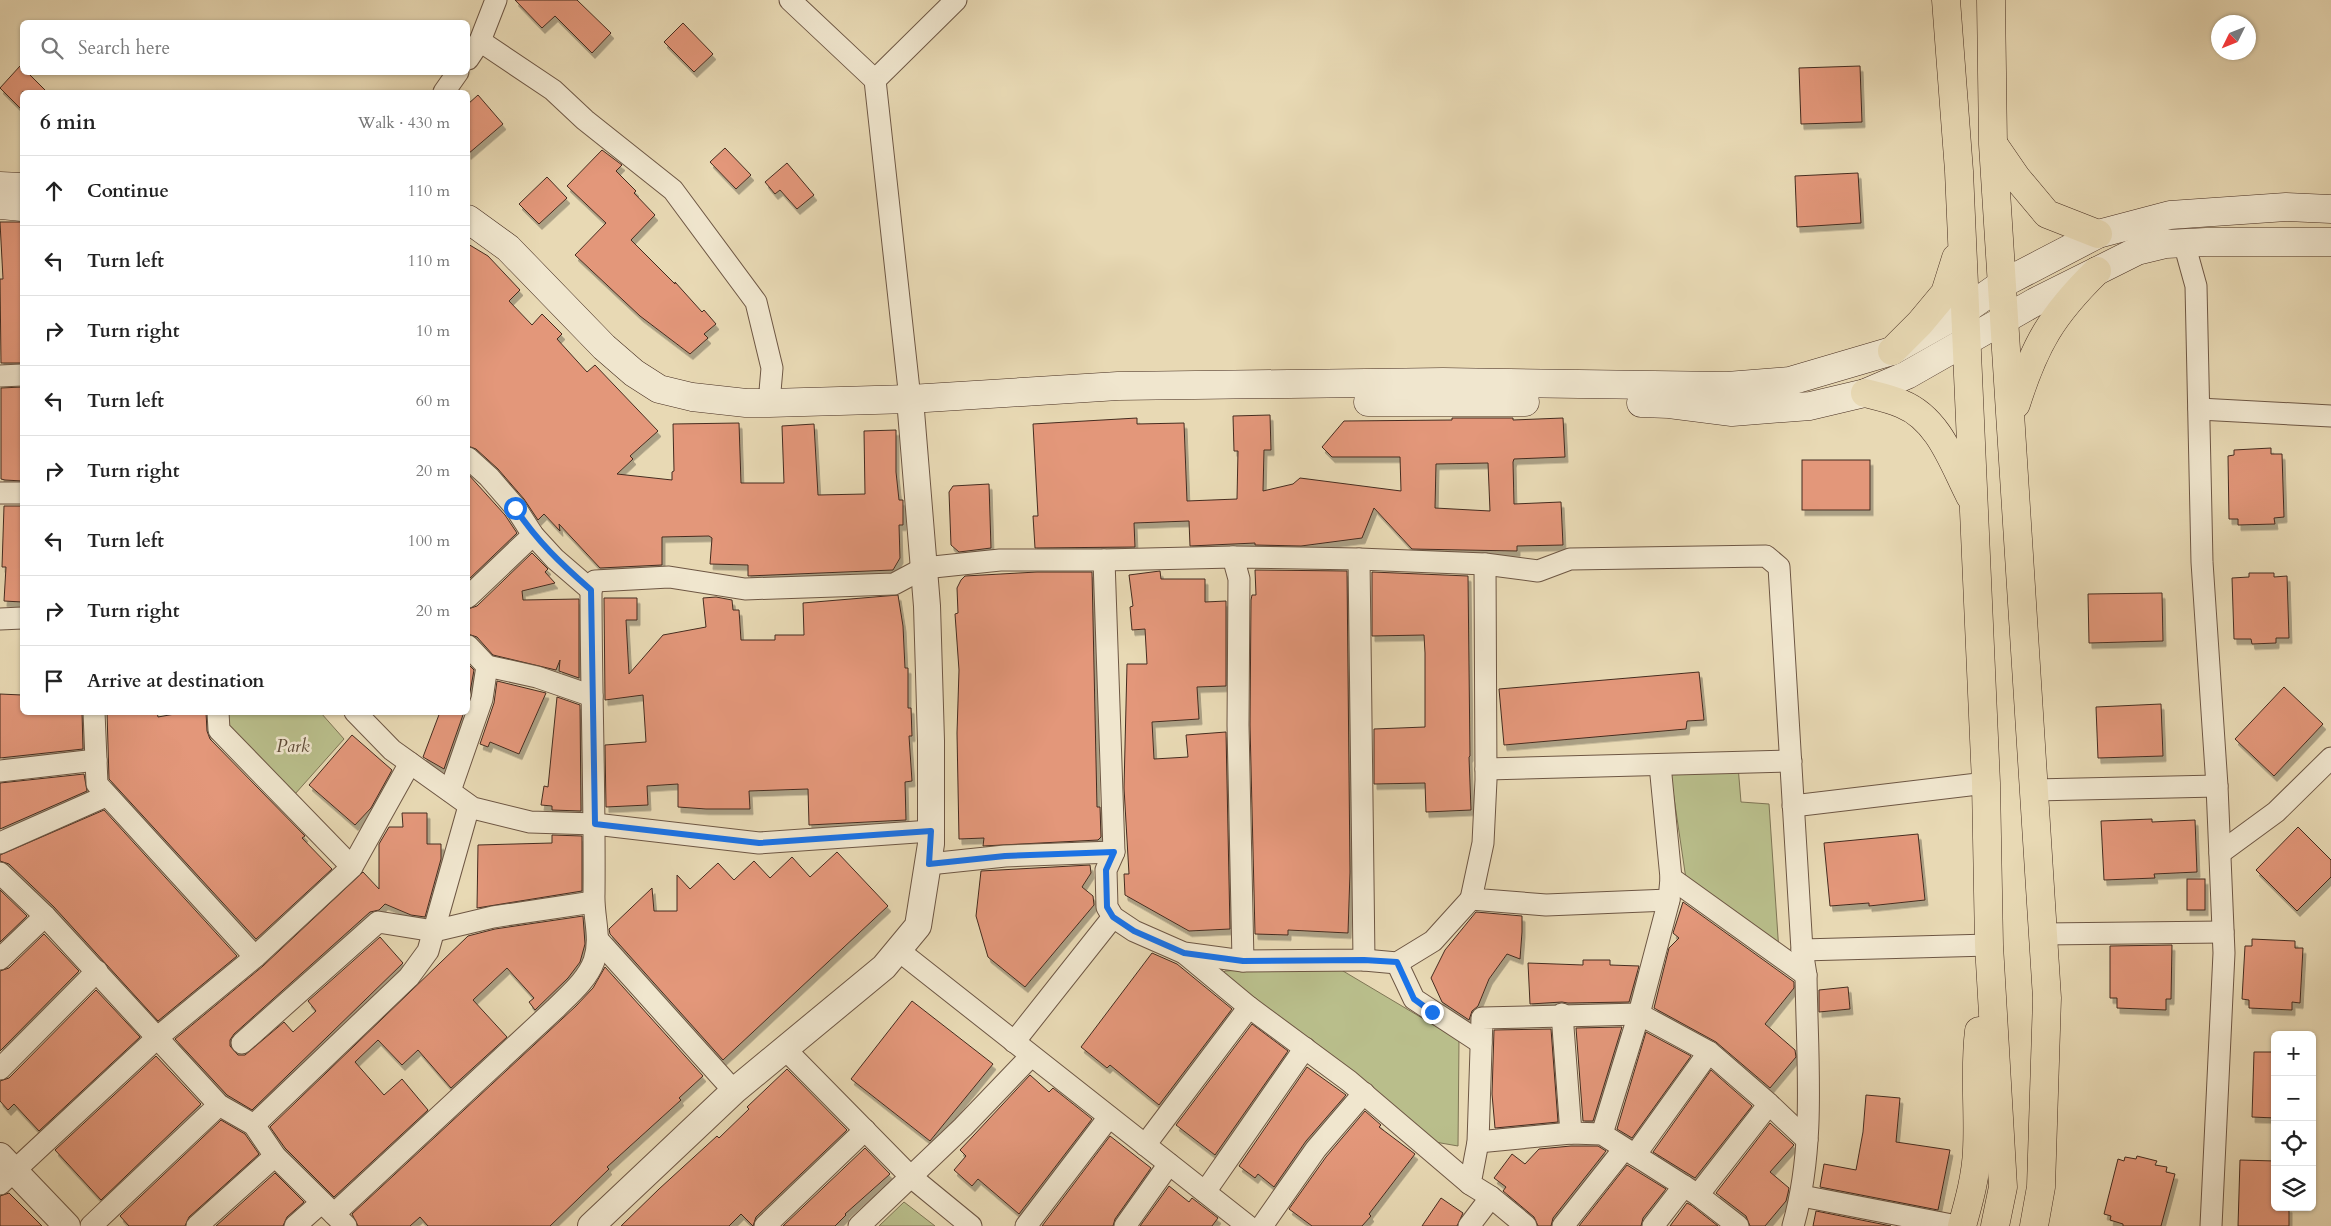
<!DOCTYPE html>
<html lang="en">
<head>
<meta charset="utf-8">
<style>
  :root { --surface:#fff; --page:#f2f2f2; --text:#222; --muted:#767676; --line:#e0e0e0 }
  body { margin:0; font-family:Cardo,serif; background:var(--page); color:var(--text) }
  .controls { position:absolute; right:15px; bottom:15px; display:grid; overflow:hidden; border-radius:8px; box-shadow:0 1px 4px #0004 }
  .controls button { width:45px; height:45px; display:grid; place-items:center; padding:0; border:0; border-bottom:1px solid var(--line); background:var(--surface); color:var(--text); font:25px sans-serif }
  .compass { position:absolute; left:2211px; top:15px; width:45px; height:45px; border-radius:50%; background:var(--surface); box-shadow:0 1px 4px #0004; rotate:227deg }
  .stop { position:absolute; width:15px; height:15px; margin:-11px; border:4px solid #1a73e8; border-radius:50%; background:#fff }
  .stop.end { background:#1a73e8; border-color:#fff; box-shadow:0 1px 5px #0008 }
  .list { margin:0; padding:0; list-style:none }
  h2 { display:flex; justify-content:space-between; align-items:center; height:65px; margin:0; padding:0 20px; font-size:21px }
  h2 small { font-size:16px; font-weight:400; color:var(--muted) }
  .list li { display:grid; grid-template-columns:32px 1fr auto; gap:15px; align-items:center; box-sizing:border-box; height:70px; padding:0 20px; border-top:1px solid var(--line) }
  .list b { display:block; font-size:19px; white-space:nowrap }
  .list em { font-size:16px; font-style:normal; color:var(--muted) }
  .icon { flex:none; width:28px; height:28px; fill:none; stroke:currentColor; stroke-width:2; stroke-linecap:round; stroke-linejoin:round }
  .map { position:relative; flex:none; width:2331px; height:1226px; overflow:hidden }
  .search { position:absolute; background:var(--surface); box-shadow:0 1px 4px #0004; left:20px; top:20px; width:450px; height:55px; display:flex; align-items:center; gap:12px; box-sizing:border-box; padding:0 18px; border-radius:8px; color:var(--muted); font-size:19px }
  .panel { position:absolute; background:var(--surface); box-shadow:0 1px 4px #0004; left:20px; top:90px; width:450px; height:625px; border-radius:8px }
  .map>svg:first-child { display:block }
  .green { fill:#b9be8b; stroke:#7f7555 }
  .building { fill:#e3977a; stroke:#452c1f; fill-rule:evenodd; filter:url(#shadow) }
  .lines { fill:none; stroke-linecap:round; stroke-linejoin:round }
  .minor-casing { stroke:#6e5744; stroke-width:23 }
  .tertiary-casing { stroke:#6e5744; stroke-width:28 }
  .secondary-casing { stroke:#452c1f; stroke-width:29 }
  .primary-casing { stroke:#452c1f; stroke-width:29 }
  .minor { stroke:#f0e6ce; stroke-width:21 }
  .tertiary { stroke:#f0e6ce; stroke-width:26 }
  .secondary { stroke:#f0e6ce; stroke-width:28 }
  .primary { stroke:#e8d9b4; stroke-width:28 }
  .route { stroke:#1a73e8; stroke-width:6 }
  .labels { text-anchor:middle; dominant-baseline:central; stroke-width:5; stroke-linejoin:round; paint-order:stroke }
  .park-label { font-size:18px; font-style:italic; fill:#5c4935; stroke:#f0e6ce }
</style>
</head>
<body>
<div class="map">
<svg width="2331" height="1226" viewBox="0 0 2331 1226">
  <defs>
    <filter id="shadow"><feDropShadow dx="3" dy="5.5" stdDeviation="0" flood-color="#0004"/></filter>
  </defs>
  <rect width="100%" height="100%" fill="#e8d9b4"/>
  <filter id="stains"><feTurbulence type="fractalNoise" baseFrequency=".004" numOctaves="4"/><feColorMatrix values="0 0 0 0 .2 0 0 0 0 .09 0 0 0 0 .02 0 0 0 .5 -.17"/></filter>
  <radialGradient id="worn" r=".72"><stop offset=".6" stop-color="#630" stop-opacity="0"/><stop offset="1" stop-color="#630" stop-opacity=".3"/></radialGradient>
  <g class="green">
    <path d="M224 712 321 713 344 739 295 794 233 735Z"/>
    <path d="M1738 766 1741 802 1769 804 1779 952 1686 879 1670 771Z"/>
    <path d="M1333 965 1459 1040 1458 1146 1412 1138 1216 980 1225 971Z"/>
    <path d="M904 1202 935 1226H879Z"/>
  </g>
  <g class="building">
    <path d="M515 0H577L611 33 592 53 555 16 542 28Z"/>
    <path d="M683 23 713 54 694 72 664 42Z"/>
    <path d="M20 66 22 72H27L47 92H22V110L0 88Z"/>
    <path d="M1860 66 1862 122 1801 124 1799 68Z"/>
    <path d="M478 95 503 124 468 154V104Z"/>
    <path d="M725 148 751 175 736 189 710 162Z"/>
    <path d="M602 150 622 165 616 171 636 191 634 193 655 215 631 240 675 284V282L702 312 704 310 716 324 704 334 708 338 690 354 640 316 575 255 606 223 567 186Z"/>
    <path d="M787 163 814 195 797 209 780 190 775 194 765 182Z"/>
    <path d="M1858 173 1861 223 1797 227 1795 176Z"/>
    <path d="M547 177 567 198 539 224 519 204Z"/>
    <path d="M0 222H22V363H1L0 279H3Z"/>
    <path d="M468 244 488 256 520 290 509 301 532 325 542 314 562 334 557 339 587 372 595 365 658 431 630 456 633 459 617 474 672 480V472L674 471 673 424 739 423 741 483H784L782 426 814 424 818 495 865 494 864 431 896 430V472L899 500H903V525H899L900 558 893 570 748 576V565L710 564 712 538 709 536 662 537V565L600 568 559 524 560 531 544 514 538 520 524 499 498 469 476 449 468 446Z"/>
    <path d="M22 387V481L5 480 1 479V388Z"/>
    <path d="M1270 415 1271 450H1264L1263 491 1293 484 1300 478 1401 491 1400 457H1332L1322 447 1344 421 1452 420V418H1513V420L1563 418 1565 457 1514 459 1513 462 1514 504 1561 502 1563 545 1517 546V551L1412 549 1374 508 1362 538 1301 546 1255 545V543L1190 546 1189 521 1134 523 1135 547 1035 548 1033 516H1038L1033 424 1137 418V424L1184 423 1187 501 1237 499 1238 451H1234L1233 416ZM1488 463 1490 511 1435 508 1436 464Z"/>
    <path d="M2271 448V454H2282L2284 517 2274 518 2275 524 2238 525V519H2229L2228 456 2234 455V450Z"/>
    <rect x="1802" y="460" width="68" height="50"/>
    <path d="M468 474 505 515 517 533 468 580Z"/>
    <path d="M989 484 991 548 959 552 951 545 949 492 953 486Z"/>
    <path d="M22 506V602L4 601 6 567H2L4 506Z"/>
    <path d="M532 553 548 569 545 572 555 583 522 591 523 600 579 599V678L559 671 560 660 556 670 493 655 477 637 468 634V609L477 606Z"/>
    <path d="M1255 570 1347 571 1350 872 1348 933 1288 930V935L1255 934 1250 725 1251 600 1252 595H1256Z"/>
    <path d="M1160 571 1161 579H1205V602L1226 601V686L1197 687 1199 719 1152 722 1154 759 1188 757 1186 735 1226 732 1230 929 1189 931 1125 895 1124 874H1129L1124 788 1127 664H1147L1145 629 1132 630 1130 607 1133 606 1129 575Z"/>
    <path d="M1037 572H1092L1097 807H1100L1101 837 1098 840 983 846 984 838 959 839 957 733 959 670 955 614 958 613 957 588 961 580 965 576Z"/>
    <path d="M1372 572 1468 576 1470 756 1469 757 1471 810 1426 812 1425 783 1374 784V729L1425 727V653L1424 635 1372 636Z"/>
    <path d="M2249 573H2274V577L2287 576 2289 638H2276V643L2252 644 2251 639H2234L2232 578 2249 577Z"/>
    <path d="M2162 593 2163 641 2089 643 2088 594Z"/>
    <path d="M898 595 903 626 905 668H908V708H911L912 736H909L912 781 905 782 906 820 809 825 808 789 749 791 750 809H706L678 807V784L647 786 648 805 606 807 605 745 646 742 643 695 605 700 604 598H637V620H626L629 674 663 635 706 627 703 598 716 597 732 600 733 610H739L741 640H775V635H804L803 603Z"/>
    <path d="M468 664 474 670 468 703Z"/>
    <path d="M1699 672 1704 720 1687 721 1686 729 1504 745 1499 689Z"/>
    <path d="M497 681 546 693 519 754 490 742 488 747 480 744 494 703Z"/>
    <path d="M2284 687 2323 724 2274 776 2235 739Z"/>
    <path d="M0 694 22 695V712H82L83 749 0 758Z"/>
    <path d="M557 697 580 705 581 811 552 810V806L541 805 544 786 548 787Z"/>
    <path d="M2161 704 2163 756 2098 758 2096 707Z"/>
    <path d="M107 712H157L158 717 186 712H206L207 731 210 739 305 836 302 838 332 869 256 939 109 779Z"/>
    <path d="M440 712H464L444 769 423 757Z"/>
    <path d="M352 735 392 770 371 808 355 825 309 785Z"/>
    <path d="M84 774 87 791 0 829V783Z"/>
    <path d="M104 810 237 956 158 1021 54 907 9 864 0 861V855Z"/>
    <path d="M402 813H427V844H441V859L425 917 411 915 385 904 379 910 370 912 234 1034 230 1040V1046L238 1055H245L284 1022 293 1032 316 1011 308 1001 380 937 403 963 252 1110 227 1095 175 1039 263 966 363 872 379 889V844L389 827H403Z"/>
    <path d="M2152 819V822L2195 820 2197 872 2154 874 2155 878 2104 880 2101 821Z"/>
    <path d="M2298 827 2331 860V877L2297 911 2256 870Z"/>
    <path d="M1918 834 1925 900 1869 906V903L1830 906 1824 843Z"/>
    <path d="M552 835 582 836V891L477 908 478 845 552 843Z"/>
    <path d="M837 852 888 906 723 1060 610 934 609 929 652 888 654 911H677V875L690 889 718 863 734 880 754 861 770 878 792 857 810 877Z"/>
    <path d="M1090 865 1091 873 1082 887 1093 896 1094 905 1025 987 988 957 976 916 981 871Z"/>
    <rect x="2187" y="879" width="18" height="31"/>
    <path d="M0 890 27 916 0 942Z"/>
    <path d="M1683 902 1794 982V988L1765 1024 1795 1050 1796 1057 1770 1088 1716 1042 1654 1008 1669 948 1679 938 1673 933Z"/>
    <path d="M1476 912 1522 916V932L1520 959 1507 954 1489 979 1478 1006 1472 1011 1469 1020 1442 1002 1431 978 1445 950Z"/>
    <path d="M583 916 585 944 580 962 568 978 535 1010 529 1002 534 998 507 968 473 1000 507 1037 451 1088 418 1050 402 1065 378 1040 355 1062 384 1095 402 1079 428 1110 334 1197 285 1148 270 1127 468 936 495 929Z"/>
    <path d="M44 934 79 971 0 1051V971L9 968Z"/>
    <path d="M2252 939 2295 941V948H2303L2300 1003 2292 1002V1010L2249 1008V1000L2242 999 2245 946H2252Z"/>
    <path d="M2172 945 2171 999H2166V1010L2117 1008V998H2110V946Z"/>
    <path d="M1152 953 1177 964 1232 1009 1159 1105 1110 1065 1107 1068 1081 1047Z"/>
    <path d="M1583 960H1610V965L1639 966 1629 1002 1568 1003 1562 1002 1530 1004 1528 963 1583 965Z"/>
    <path d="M605 967 703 1076 679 1098 681 1100 607 1167 609 1169 550 1226H428L420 1217 410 1226H358L352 1214 576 1006 593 988Z"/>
    <path d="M1848 987 1850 1009 1819 1012V990Z"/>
    <path d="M96 990 140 1037 39 1131 14 1104 8 1110 0 1101V1081L9 1078Z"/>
    <path d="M912 1001 993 1064 930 1141 851 1079Z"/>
    <path d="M1252 1024 1288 1051 1215 1155 1176 1125Z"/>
    <path d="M1622 1027 1593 1121H1583L1576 1028Z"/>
    <path d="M1551 1029 1558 1122 1495 1128 1492 1094 1494 1030Z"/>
    <path d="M1646 1032 1691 1056 1632 1138 1617 1129Z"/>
    <path d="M2254 1052H2275V1118L2252 1117Z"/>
    <path d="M156 1056 201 1104 101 1200 55 1150Z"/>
    <path d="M1307 1067 1346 1095 1306 1141 1274 1187 1258 1174 1255 1178 1239 1166Z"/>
    <path d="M787 1069 847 1130 756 1217 753 1226 741 1214 729 1226H621L659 1189 717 1136 719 1138 749 1109 747 1107Z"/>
    <path d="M1711 1070 1752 1106 1695 1178 1653 1152Z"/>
    <path d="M1030 1075 1049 1092 1053 1088 1092 1119 1019 1214 978 1179 972 1186 954 1170 966 1156 960 1150Z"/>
    <path d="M1866 1095 1900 1098 1896 1142 1950 1150 1938 1210 1820 1187 1824 1164 1856 1170 1863 1132Z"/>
    <path d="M1365 1111 1381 1125 1379 1127 1415 1154 1369 1214 1371 1216 1362 1226H1312L1289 1209 1326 1157Z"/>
    <path d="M221 1120 245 1134 259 1154 189 1217 185 1226H129L120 1216Z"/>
    <path d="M1770 1123 1794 1145 1770 1172 1789 1188 1788 1193 1786 1201 1765 1226H1750L1746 1216 1716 1193Z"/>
    <path d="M1110 1136 1151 1168 1115 1219 1113 1226H1042Z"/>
    <path d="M1571 1146H1598L1606 1151 1553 1218 1551 1226H1538L1534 1217 1503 1191 1506 1187 1494 1178 1512 1154 1525 1164 1539 1149Z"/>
    <path d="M865 1148 890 1174 845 1214 846 1215 835 1226H783Z"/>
    <path d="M2137 1156 2157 1161 2155 1165 2167 1167 2166 1172 2175 1174 2161 1226H2123V1224L2110 1220 2111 1216 2104 1214 2118 1159 2124 1161 2125 1157 2136 1159Z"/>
    <path d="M2240 1160 2275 1161V1207H2289V1226H2238Z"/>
    <path d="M1627 1165 1666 1189 1643 1218 1641 1226H1579Z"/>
    <path d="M275 1173 304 1202 287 1217 283 1226H216Z"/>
    <path d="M1169 1186 1189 1202 1192 1198 1218 1218 1212 1226H1140Z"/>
    <path d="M9 1193 42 1226H0V1196Z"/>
    <path d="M1441 1198 1463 1213 1457 1226H1422Z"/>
    <path d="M1687 1203 1691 1205 1718 1226H1670Z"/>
    <path d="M1816 1211 1891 1226H1813Z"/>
  </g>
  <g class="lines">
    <g class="minor-casing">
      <g id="minor">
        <path d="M790 0 875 80 910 399"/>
        <path d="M480 41 553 90 585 120 673 190 756 302 772 368 769 403"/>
        <path d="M468 59 480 41 496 0"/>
        <path d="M875 80 956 0"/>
        <path d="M444 92 458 72"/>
        <path d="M2184 243 2196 286 2202 562 2217 786 2224 953 2211 1226"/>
        <path d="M0 376 22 375"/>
        <path d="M2199 409 2331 416"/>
        <path d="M468 458 489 477 515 507 533 535 555 559 591 590 595 581 669 577 745 589 894 584 924 568 1000 560H1104L1233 557 1359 559 1485 564 1538 571 1570 559 1766 556 1779 567 1802 950 1806 975C1807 1058 1816 1146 1793 1226"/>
        <path d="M0 493H22"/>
        <path d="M1233 557 1239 579 1238 725 1243 961"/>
        <path d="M1104 560 1114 852 1106 870 1107 907 1113 917 1134 931 1184 953 1243 961 1364 960 1359 559"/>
        <path d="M1485 564 1486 780 1483 843 1471 899 1546 905 1669 900"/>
        <path d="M468 597 533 535"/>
        <path d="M0 619 22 618"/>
        <path d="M468 646 487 666 537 677 592 696"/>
        <path d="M94 712 97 784 255 957"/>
        <path d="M218 712 219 730 352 867"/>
        <path d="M355 712 392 750 473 808 530 822 595 824 759 843 931 831"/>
        <path d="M1486 769 1791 761"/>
        <path d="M0 771 96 760"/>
        <path d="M2034 790 2217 786"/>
        <path d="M450 791 482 699 487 666"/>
        <path d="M1793 806 1986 783"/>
        <path d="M0 843 106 796"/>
        <path d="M2220 853 2276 812 2331 758"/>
        <path d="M929 864 1005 856 1114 852"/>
        <path d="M0 873 45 916 219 1105 254 1125 275 1156 346 1226"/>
        <path d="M1671 878 1806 975"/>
        <path d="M2043 934 2223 932"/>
        <path d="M599 941 734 1091"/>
        <path d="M898 950 1248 1226"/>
        <path d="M1802 950 1989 945"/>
        <path d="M1184 953 1249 1007"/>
        <path d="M0 959 45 916"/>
        <path d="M1364 960 1397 963 1433 941 1471 899"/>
        <path d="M1397 963 1414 999 1481 1043"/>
        <path d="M1562 1014 1571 1133"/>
        <path d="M1014 1042 1113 917"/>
        <path d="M242 1043 378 922 434 931 493 917 593 902"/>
        <path d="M784 1048 910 1176 971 1226"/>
        <path d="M0 1069 97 971"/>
        <path d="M254 1125 409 977 428 951 469 806"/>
        <path d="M1602 1134 1639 1014 1669 900 1671 878 1660 765"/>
        <path d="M1478 1142 1571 1133 1602 1134 1698 1195 1738 1226"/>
        <path d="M1145 1145 1249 1007 1349 1081 1470 1184"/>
        <path d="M1635 1155 1709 1052"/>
        <path d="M0 1184 158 1037 255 957 352 867 410 763"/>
        <path d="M1205 1192 1305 1048"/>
        <path d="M1698 1195 1769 1104"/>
        <path d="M1802 1196 1957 1226"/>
        <path d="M1491 1197 1526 1226"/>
        <path d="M334 1214 556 1008C570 994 587 980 594 961 602 938 593 917 594 894 595 792 591 691 591 590"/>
        <path d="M91 1226 219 1105"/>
        <path d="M197 1226 275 1156"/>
        <path d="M295 1226 321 1203"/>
        <path d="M765 1226 865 1130"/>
        <path d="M859 1226 963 1127 1031 1056"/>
        <path d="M1026 1226 1109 1117"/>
        <path d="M1125 1226 1169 1164"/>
        <path d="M1262 1226 1316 1149 1364 1093"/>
        <path d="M1469 1226 1491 1197 1470 1184 1478 1142 1482 1018 1639 1014 1709 1052 1769 1104 1807 1140"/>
        <path d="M1563 1226 1624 1149"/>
        <path d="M1653 1226 1684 1186"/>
      </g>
    </g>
    <g class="tertiary-casing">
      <g id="tertiary">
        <path d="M0 1156 67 1226"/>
        <path d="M591 1226 734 1091 884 967 918 926 931 844V741L927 606 910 399"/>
      </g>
    </g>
    <g class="secondary-casing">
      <g id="secondary">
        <path d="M0 186 22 187"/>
        <path d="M0 205 22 207"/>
        <path d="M468 219 508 248 604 347 634 373 659 389 692 397 746 403H769L910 399 1118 386 1443 382 1727 386 1790 381 1892 351 1965 310 2002 284 2098 234 2170 215 2286 207 2331 209"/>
        <path d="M1368 402H1525"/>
        <path d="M1641 403 1669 404 1732 412 1810 406 1865 393 1907 375 2035 302 2137 251 2166 244 2206 242H2331"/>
      </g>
    </g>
    <g class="primary-casing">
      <g id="primary">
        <path d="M1946 0 1959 171 1986 783 1989 945 2003 1187 1995 1226"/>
        <path d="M1991 0 1993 144 2047 998 2041 1187 2034 1226"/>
        <path d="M1994 145 2016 177 2047 214 2098 234"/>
        <path d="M1892 351 1920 323 1945 293 1956 258"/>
        <path d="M1865 393C1877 396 1891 399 1902 404 1939 419 1953 463 1970 496"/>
        <path d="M2016 404C2035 344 2052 315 2097 271"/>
        <path d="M1962 1226C1969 1201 1976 1176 1977 1150 1979 1110 1974 1070 1979 1031"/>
      </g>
    </g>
    <use href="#minor" class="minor"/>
    <use href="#tertiary" class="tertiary"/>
    <use href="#secondary" class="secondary"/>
    <use href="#primary" class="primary"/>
  </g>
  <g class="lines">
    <path class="route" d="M515 508C538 542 560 563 591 590L595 824 759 843 931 831 929 864 1005 856 1114 852 1106 870 1107 907 1113 917 1134 931 1184 953 1243 961 1364 960 1397 962 1414 999 1432 1012"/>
  </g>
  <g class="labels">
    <g class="park-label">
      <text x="293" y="746">Park</text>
    </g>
  </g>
  <rect width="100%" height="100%" filter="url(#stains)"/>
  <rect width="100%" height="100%" fill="url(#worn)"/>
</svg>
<div class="controls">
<button>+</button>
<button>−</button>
<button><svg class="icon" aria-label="locate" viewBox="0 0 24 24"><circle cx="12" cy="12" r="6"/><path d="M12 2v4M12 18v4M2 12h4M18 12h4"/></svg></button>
<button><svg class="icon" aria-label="layers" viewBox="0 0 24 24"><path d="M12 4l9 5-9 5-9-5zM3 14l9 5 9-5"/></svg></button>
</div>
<svg class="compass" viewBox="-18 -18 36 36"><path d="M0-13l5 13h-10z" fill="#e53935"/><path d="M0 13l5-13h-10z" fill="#767676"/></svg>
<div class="stop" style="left:515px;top:508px"></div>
<div class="stop end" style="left:1432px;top:1012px"></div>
<div class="search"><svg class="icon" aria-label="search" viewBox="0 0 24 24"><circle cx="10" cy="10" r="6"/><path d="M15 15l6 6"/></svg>Search here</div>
<section class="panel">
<h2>6 min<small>Walk · 430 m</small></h2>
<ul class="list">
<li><svg class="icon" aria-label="ahead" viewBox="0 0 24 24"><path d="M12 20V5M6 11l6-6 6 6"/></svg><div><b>Continue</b></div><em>110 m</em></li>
<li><svg class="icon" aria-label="left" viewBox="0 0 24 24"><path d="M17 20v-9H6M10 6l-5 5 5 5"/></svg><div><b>Turn left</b></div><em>110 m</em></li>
<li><svg class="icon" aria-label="right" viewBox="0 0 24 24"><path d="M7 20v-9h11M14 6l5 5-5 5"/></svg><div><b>Turn right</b></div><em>10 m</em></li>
<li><svg class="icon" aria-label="left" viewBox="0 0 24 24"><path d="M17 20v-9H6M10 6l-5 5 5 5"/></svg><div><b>Turn left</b></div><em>60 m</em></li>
<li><svg class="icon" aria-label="right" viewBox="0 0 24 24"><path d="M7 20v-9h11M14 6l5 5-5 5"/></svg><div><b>Turn right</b></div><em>20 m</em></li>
<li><svg class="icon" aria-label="left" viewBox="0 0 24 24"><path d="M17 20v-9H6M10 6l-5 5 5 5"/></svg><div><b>Turn left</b></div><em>100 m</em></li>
<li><svg class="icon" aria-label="right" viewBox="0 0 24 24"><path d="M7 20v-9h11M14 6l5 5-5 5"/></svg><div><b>Turn right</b></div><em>20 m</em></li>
<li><svg class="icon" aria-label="arrive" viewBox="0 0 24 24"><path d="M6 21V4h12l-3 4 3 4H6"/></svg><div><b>Arrive at destination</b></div></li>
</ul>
</section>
</div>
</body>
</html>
